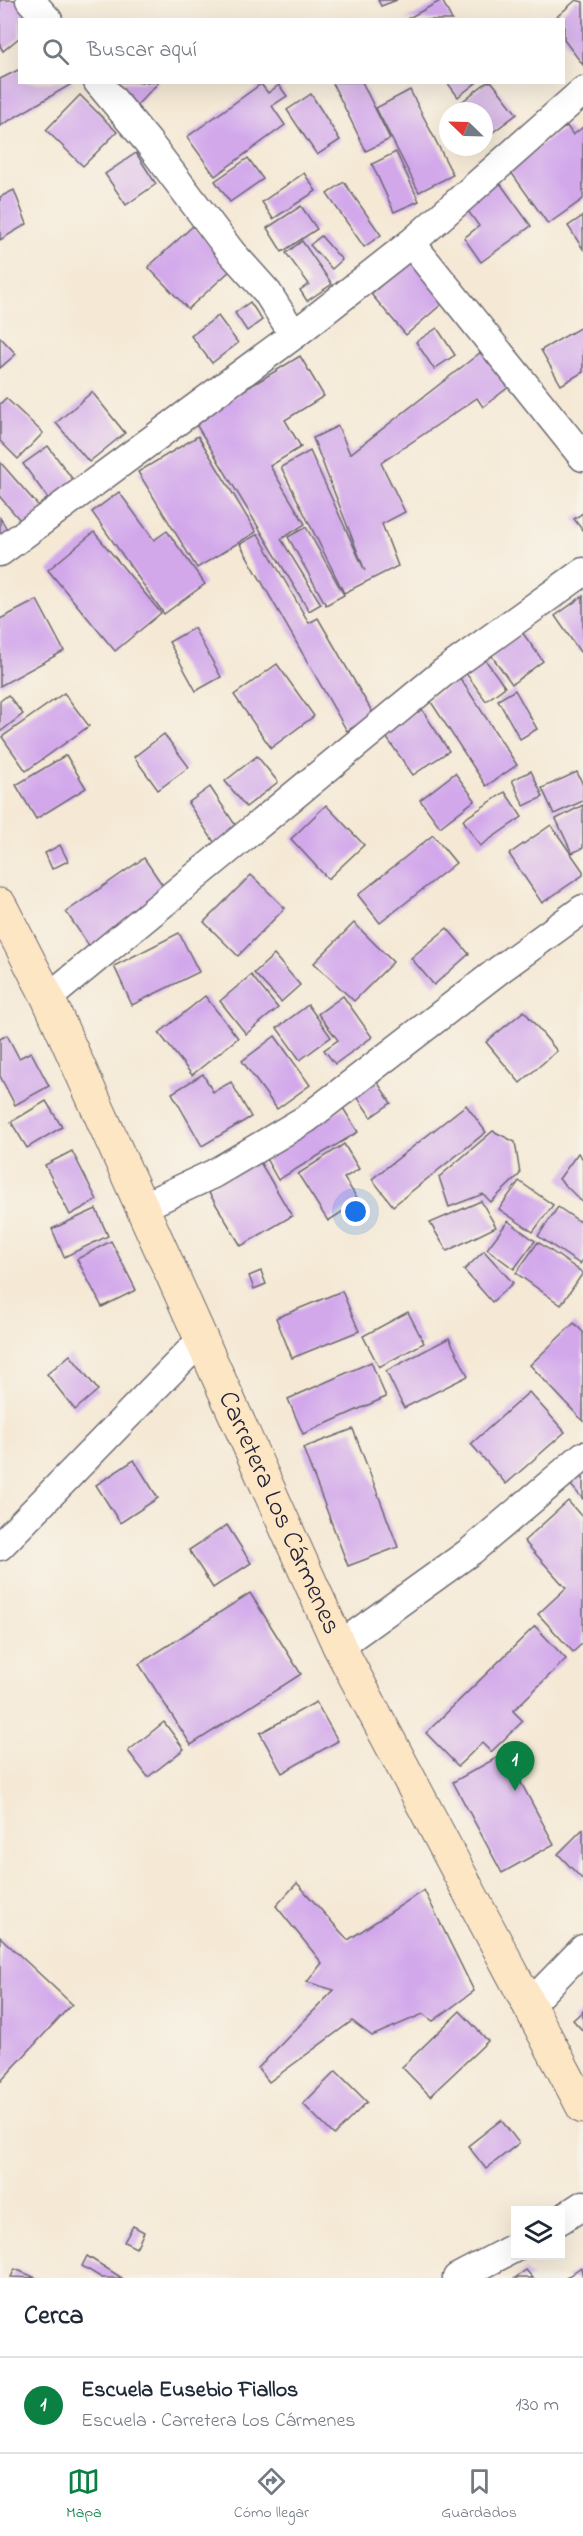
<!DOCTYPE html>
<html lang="es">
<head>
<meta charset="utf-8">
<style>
  :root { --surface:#fff; --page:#f6f6f7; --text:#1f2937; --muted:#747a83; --line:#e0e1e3; --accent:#0b8043 }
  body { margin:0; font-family:"Indie Flower",sans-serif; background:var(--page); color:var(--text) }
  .controls { position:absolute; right:18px; bottom:18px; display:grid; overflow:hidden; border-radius:0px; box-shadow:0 6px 24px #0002 }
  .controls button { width:54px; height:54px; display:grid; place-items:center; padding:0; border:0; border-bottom:2px solid var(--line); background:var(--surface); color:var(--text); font:30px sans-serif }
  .compass { position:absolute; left:439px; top:102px; width:54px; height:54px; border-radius:50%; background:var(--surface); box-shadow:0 6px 24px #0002; rotate:293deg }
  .you { position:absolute; left:356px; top:1212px; width:21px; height:21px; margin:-15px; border:4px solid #fff; border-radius:50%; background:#1a73e8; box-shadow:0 0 0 9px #1a73e833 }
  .badge { display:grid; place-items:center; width:39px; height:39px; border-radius:50%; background:var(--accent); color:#fff; font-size:20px; font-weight:700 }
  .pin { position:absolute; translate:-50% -50px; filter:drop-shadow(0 2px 3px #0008) }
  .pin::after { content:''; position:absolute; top:32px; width:21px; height:18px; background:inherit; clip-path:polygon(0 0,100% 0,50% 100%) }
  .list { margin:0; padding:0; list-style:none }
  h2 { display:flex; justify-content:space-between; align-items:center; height:78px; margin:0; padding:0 24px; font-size:26px }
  h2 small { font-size:20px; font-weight:400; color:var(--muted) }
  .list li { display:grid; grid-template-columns:39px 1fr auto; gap:18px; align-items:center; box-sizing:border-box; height:96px; padding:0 24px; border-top:2px solid var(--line) }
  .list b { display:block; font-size:22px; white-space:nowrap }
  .list p { margin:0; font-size:20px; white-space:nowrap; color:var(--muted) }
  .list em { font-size:20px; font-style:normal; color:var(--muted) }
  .icon { flex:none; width:33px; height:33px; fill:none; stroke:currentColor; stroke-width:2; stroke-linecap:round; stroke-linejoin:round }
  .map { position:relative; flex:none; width:583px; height:2278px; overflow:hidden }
  .search { position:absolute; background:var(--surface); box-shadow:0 6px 24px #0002; left:18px; right:18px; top:18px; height:66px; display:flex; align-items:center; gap:15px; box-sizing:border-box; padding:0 21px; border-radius:0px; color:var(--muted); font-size:22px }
  .sheet { height:174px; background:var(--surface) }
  nav { display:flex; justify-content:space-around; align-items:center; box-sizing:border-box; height:84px; border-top:2px solid var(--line); background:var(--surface); font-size:16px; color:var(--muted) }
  nav a { display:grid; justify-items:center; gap:3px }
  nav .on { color:var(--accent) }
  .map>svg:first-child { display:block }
  .building { fill:#d2a8eb }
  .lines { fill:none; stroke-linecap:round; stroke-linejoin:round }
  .street-casing { stroke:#6c6871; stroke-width:31 }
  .secondary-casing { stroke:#6c6871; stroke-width:35 }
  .street { stroke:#fff; stroke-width:28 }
  .secondary { stroke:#fce6c4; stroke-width:33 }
  .labels { text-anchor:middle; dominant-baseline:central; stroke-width:4.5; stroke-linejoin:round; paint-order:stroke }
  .street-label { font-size:27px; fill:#22223b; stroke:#f7f3e8 }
</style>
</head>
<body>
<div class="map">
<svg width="583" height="2278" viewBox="0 0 583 2278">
  <rect width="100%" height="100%" fill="#f7f3e8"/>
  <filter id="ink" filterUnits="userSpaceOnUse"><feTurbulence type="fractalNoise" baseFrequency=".0167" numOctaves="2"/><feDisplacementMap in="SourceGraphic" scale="12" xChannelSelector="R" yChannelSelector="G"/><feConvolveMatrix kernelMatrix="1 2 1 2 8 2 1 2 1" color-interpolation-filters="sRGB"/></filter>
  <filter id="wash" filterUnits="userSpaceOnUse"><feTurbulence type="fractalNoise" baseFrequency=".008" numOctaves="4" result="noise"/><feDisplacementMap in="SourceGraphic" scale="24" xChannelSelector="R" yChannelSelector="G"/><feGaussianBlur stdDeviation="1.35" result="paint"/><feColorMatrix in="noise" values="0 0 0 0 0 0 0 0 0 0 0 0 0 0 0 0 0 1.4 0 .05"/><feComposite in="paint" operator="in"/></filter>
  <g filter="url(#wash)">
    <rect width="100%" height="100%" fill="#f5e9d6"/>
    <g id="blocks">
      <g class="building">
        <path d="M0 0H27L42 20H20V37L3 51 0 46Z"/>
        <path d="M378 0H397L381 6Z"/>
        <path d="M442 0 452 20H405Z"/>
        <path d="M576 0 583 2V65L564 40V20H553Z"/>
        <path d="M20 69V82H75L0 126V79Z"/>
        <path d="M115 82H159L137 105Z"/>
        <path d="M332 82H362L390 139 366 151Z"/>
        <path d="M447 82H477L458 97Z"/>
        <path d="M487 82H492L517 114 485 138 484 111H465L459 104Z"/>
        <path d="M261 84 268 93 279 85 287 96 272 106 285 125 215 176 187 137Z"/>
        <path d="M410 90 453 175 419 192 376 108Z"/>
        <path d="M311 94 340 140 317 155 287 110Z"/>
        <path d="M80 95 117 132 83 166 46 130Z"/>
        <path d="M567 126 573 135 583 127V199L548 224 508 168Z"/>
        <path d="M396 152 419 201 394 212 372 164Z"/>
        <path d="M136 153 156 184 126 205 105 174Z"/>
        <path d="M248 158 263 179 230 202 215 181Z"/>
        <path d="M304 173 316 191 273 219 262 202Z"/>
        <path d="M497 179 531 226 481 262 464 238 479 226 463 204Z"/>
        <path d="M344 182 381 235 364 247 327 194Z"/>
        <path d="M14 190 27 224 0 240V197Z"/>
        <path d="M301 206 317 229 282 252 267 228Z"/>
        <path d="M583 216V249L568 226Z"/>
        <path d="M193 226 232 269 188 309 148 267Z"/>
        <path d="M321 236 342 260 332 269 310 245Z"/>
        <path d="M302 241 332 284 307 301 300 290 309 284 286 253Z"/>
        <path d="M415 255 451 296 406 335 371 294Z"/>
        <path d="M250 302 262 320 247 331 235 313Z"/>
        <path d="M218 316 238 343 212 363 191 336Z"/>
        <path d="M583 326V372L561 385 541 350Z"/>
        <path d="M437 328 455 355 434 369 416 342Z"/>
        <path d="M0 337 16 354 0 368Z"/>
        <path d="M490 345 515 382 483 407 477 398 381 463 405 512 382 524 398 566 344 593 281 467 310 451 365 571 313 438 338 426 350 454Z"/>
        <path d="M300 356 324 396 285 420 301 447 270 466 305 524 281 539 321 604 309 611 194 421Z"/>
        <path d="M92 392 125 433 89 462 56 423Z"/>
        <path d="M6 398 43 433 18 459 0 441V404Z"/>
        <path d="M198 436 256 532 197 568 138 472Z"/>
        <path d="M48 446 77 485 52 504 23 464Z"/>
        <path d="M0 462 43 511 26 527 0 497Z"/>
        <path d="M119 492 154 540 167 531 205 584 164 614 92 512Z"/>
        <path d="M583 513V531L574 519Z"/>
        <path d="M0 518 12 537 0 544Z"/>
        <path d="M306 527 344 595 326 605 288 537Z"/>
        <path d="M94 532 161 613 115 651 48 570Z"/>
        <path d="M258 534 309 623 318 618 374 715 347 731 240 544Z"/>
        <path d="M583 596V650L580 652 555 616Z"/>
        <path d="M37 600 64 651 0 686V619Z"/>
        <path d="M194 628 221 677 196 691 169 642Z"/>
        <path d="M522 632 543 661 512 684 491 655Z"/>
        <path d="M484 658 505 687 486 701 465 672Z"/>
        <path d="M277 664 314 716 271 748 234 695Z"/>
        <path d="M460 678 517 765 486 786 429 699Z"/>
        <path d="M515 690 537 729 520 739 498 700Z"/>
        <path d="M64 693 89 726 26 771 2 737Z"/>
        <path d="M8 695 23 714 0 732V701Z"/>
        <path d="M421 708 449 751 413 775 384 734Z"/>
        <path d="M164 734 189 767 158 790 134 757Z"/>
        <path d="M66 755 86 788 36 819 16 785Z"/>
        <path d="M257 756 278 782 246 807 225 781Z"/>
        <path d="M531 771 543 797 524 806 512 780Z"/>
        <path d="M577 772 583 785V801L554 814 542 788Z"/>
        <path d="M455 773 475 800 440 827 420 800Z"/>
        <path d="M210 787 240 832 218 848 188 803Z"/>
        <path d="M505 792 522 817 480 846 463 820Z"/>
        <path d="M326 805 364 845 328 879 291 839Z"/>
        <path d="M583 805V848L572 853 556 819Z"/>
        <path d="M551 825 583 871V875L542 903 509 854Z"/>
        <path d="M433 835 456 863 380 923 358 895Z"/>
        <path d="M60 845 68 861 52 869 45 853Z"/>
        <path d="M144 858 170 896 92 950 66 912Z"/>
        <path d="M251 875 285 908 238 956 204 922Z"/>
        <path d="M354 923 393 962 354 1001 314 963Z"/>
        <path d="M447 928 469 954 434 985 411 958Z"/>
        <path d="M179 933 199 972 132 1005 114 966Z"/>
        <path d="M274 955 300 985 281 1002 254 973Z"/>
        <path d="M251 975 278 1008 246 1034 220 1001Z"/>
        <path d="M205 996 238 1038 192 1075 159 1033Z"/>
        <path d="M343 996 372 1037 335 1064 324 1050 338 1040 318 1014Z"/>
        <path d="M308 1005 331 1037 300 1060 277 1028Z"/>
        <path d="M524 1011 557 1051 520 1083 486 1042Z"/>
        <path d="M7 1035 19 1058 31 1052 49 1086 15 1105 0 1076V1039Z"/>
        <path d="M275 1036 310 1085 277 1109 242 1061Z"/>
        <path d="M203 1074 213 1092 231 1082 251 1117 202 1146 172 1093Z"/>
        <path d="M374 1077 391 1103 371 1117 353 1091Z"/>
        <path d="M46 1101 62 1127 27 1148 11 1122Z"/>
        <path d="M466 1105 486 1132 393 1206 372 1179Z"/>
        <path d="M343 1108 358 1132 278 1180 264 1155Z"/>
        <path d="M493 1131 515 1142 520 1174 491 1202 483 1194 449 1207 439 1177Z"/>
        <path d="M344 1144 359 1169 344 1178 359 1201 328 1221 298 1174Z"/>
        <path d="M72 1151 97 1200 70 1215 45 1165Z"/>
        <path d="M578 1153 583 1159V1203L559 1179Z"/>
        <path d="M257 1157 292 1216 241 1246 206 1188Z"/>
        <path d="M519 1181 553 1205 533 1232 499 1209Z"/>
        <path d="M481 1201 496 1227 447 1251 430 1223Z"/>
        <path d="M558 1207 583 1224V1260L580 1264 538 1236Z"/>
        <path d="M96 1209 108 1236 64 1257 52 1229Z"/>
        <path d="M508 1221 535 1241 514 1269 487 1249Z"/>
        <path d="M111 1241 136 1290 102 1307 77 1259Z"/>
        <path d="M538 1242 583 1273 561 1305 516 1273Z"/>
        <path d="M484 1251 513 1283 492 1302 464 1270Z"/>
        <path d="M261 1271 266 1284 254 1289 249 1276Z"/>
        <path d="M342 1291 359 1331 292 1358 276 1318Z"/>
        <path d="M408 1312 424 1343 379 1367 363 1336Z"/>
        <path d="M574 1323 583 1332V1421L530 1365Z"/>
        <path d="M449 1338 468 1376 404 1408 386 1371Z"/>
        <path d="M70 1355 98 1390 75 1410 47 1374Z"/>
        <path d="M371 1362 386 1397 303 1434 288 1399Z"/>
        <path d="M529 1392 565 1432 506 1484 471 1444Z"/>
        <path d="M353 1429 398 1547 348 1566 303 1448Z"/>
        <path d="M134 1460 158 1498 120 1523 96 1485Z"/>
        <path d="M583 1470V1499L569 1483Z"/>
        <path d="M568 1501 583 1518V1643L573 1652 538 1614 566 1588 524 1541Z"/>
        <path d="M227 1525 251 1563 213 1588 189 1550Z"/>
        <path d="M250 1593 301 1674 191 1745 139 1664Z"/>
        <path d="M535 1626 566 1659 513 1711 523 1721 491 1752 482 1743 458 1766 426 1733Z"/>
        <path d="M316 1702 338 1741 282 1773 260 1733Z"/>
        <path d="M164 1722 184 1749 148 1777 128 1751Z"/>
        <path d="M505 1753 554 1844 502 1873 453 1782Z"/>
        <path d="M583 1829V1880L558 1854Z"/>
        <path d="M297 1883 348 1940 424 1890 474 1991 433 2021 423 2014 372 2036 352 2021 269 2082 258 2068 334 1990 307 1982 322 1963 276 1906Z"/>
        <path d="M0 1937 72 2004 0 2082Z"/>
        <path d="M460 2011 488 2041 430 2096 402 2067Z"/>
        <path d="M583 2011V2031L573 2020Z"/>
        <path d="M336 2071 367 2102 334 2135 303 2104Z"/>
        <path d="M501 2120 519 2143 486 2169 468 2146Z"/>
        <path d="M133 2226 144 2232 136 2248 124 2242Z"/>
        <path d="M87 2256 122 2278H102L82 2266Z"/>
        <path d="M581 2267 583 2278H566Z"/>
        <path d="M15 2269 36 2278 11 2277Z"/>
        <path d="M526 2270 533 2278H515Z"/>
      </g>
    </g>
  </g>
  <g filter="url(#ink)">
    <use href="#blocks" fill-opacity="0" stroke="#6c6871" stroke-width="1.5"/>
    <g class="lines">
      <g class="street-casing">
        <g id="street">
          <path d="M30 0 48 20"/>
          <path d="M98 82 148 142 231 252 267 292 294 335"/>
          <path d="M411 243 583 457"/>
          <path d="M0 552 294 335 411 243 583 91"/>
          <path d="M48 998 444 672 583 572"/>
          <path d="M142 1207 213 1174 306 1119 499 970 583 909"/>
          <path d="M0 1546 201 1340"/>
          <path d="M339 1646 471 1551 583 1456"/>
          <path d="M528 2006 583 1949"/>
          <path d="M560 2220 583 2205"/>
          <path d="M457 2278 516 2247"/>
        </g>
      </g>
      <g class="secondary-casing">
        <g id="secondary">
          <path id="s1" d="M0 905 48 998 339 1646 583 2107"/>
        </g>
      </g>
      <use href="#street" class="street"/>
      <use href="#secondary" class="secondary"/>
    </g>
  </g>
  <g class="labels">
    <g class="street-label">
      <text stroke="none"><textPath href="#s1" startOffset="669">Carretera Los Cármenes</textPath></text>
    </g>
  </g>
</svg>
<div class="controls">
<button><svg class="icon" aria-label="layers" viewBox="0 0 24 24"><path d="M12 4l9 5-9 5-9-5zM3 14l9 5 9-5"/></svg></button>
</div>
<svg class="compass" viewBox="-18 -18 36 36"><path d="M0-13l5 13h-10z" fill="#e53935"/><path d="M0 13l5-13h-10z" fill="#747a83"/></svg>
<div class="you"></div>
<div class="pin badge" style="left:515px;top:1791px">1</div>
<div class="search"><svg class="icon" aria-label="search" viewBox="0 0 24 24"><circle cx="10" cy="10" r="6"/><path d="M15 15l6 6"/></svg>Buscar aquí</div>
</div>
<section class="sheet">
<h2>Cerca<small></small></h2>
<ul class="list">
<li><span class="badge">1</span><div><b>Escuela Eusebio Fiallos</b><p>Escuela · Carretera Los Cármenes</p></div><em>130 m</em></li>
</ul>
</section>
<nav>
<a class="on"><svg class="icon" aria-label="map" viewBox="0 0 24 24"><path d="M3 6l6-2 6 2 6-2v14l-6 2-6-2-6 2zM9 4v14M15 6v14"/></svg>Mapa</a>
<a><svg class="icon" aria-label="directions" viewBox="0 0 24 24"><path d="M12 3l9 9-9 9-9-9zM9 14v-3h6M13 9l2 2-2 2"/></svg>Cómo llegar</a>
<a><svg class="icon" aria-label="saved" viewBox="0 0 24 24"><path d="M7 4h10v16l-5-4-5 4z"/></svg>Guardados</a>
</nav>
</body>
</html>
